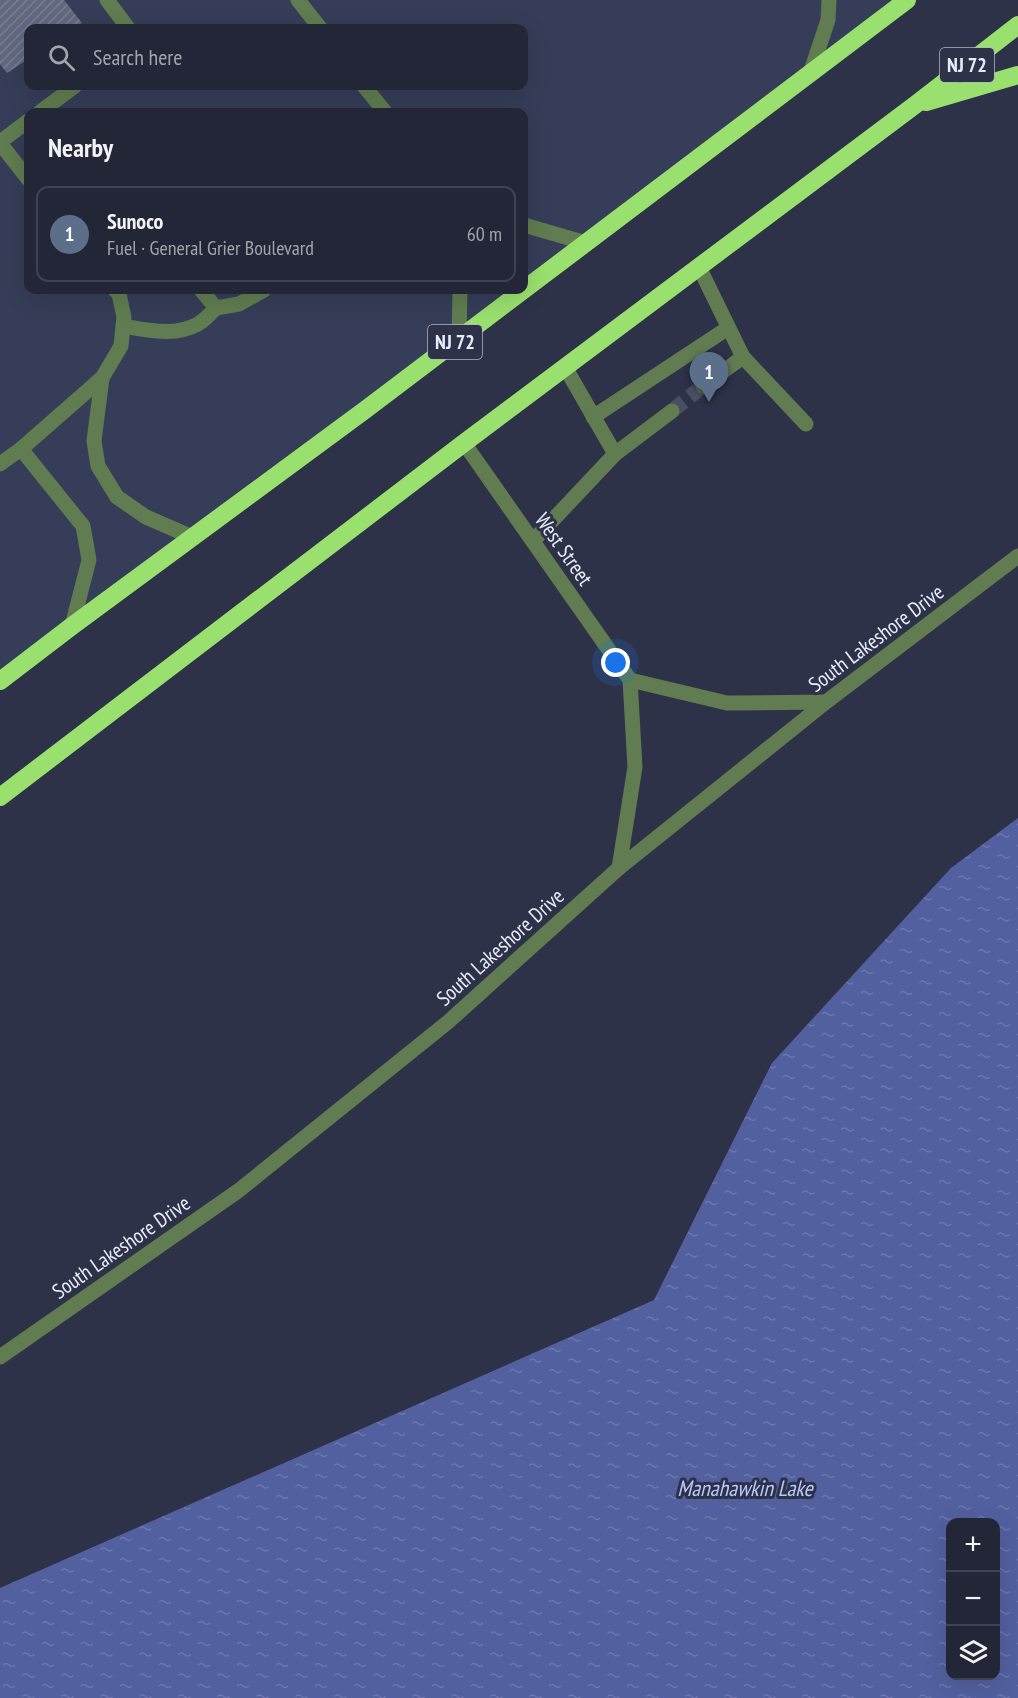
<!DOCTYPE html>
<html lang="en">
<head>
<meta charset="utf-8">
<style>
  :root { --surface:#222636; --page:#2a2e3e; --text:#f1f3f6; --muted:#a2a5ad; --line:#3f4351; --accent:#8abfa5 }
  body { margin:0; font-family:"PT Sans Narrow",sans-serif; background:var(--page); color:var(--text) }
  .controls { position:absolute; right:18px; bottom:18px; display:grid; overflow:hidden; border-radius:12px; box-shadow:0 6px 24px #0002 }
  .controls button { width:54px; height:54px; display:grid; place-items:center; padding:0; border:0; border-bottom:2px solid var(--line); background:var(--surface); color:var(--text); font:30px sans-serif }
  .you { position:absolute; left:616px; top:663px; width:21px; height:21px; margin:-15px; border:4px solid #fff; border-radius:50%; background:#1a73e8; box-shadow:0 0 0 9px #1a73e833 }
  .badge { display:grid; place-items:center; width:39px; height:39px; border-radius:50%; background:var(--accent); color:#fff; font-size:20px; font-weight:700 }
  .pin { position:absolute; translate:-50% -50px; filter:drop-shadow(0 2px 3px #0008) }
  .pin::after { content:''; position:absolute; top:32px; width:21px; height:18px; background:inherit; clip-path:polygon(0 0,100% 0,50% 100%) }
  .list { margin:0; padding:0; list-style:none }
  h2 { display:flex; justify-content:space-between; align-items:center; height:78px; margin:0; padding:0 24px; font-size:26px }
  h2 small { font-size:20px; font-weight:400; color:var(--muted) }
  .list li { display:grid; grid-template-columns:39px 1fr auto; gap:18px; align-items:center; box-sizing:border-box; height:96px; margin:0 12px 12px; padding:0 12px; border:2px solid var(--line); border-radius:12px }
  .list b { display:block; font-size:22px; white-space:nowrap }
  .list p { margin:0; font-size:20px; white-space:nowrap; color:var(--muted) }
  .list em { font-size:20px; font-style:normal; color:var(--muted) }
  .icon { flex:none; width:33px; height:33px; fill:none; stroke:currentColor; stroke-width:2; stroke-linecap:round; stroke-linejoin:round }
  .map { position:relative; flex:none; width:1018px; height:1698px; overflow:hidden }
  .search { position:absolute; background:var(--surface); box-shadow:0 6px 24px #0002; left:24px; top:24px; width:504px; height:66px; display:flex; align-items:center; gap:15px; box-sizing:border-box; padding:0 21px; border-radius:12px; color:var(--muted); font-size:22px }
  .panel { position:absolute; background:var(--surface); box-shadow:0 6px 24px #0002; left:24px; top:108px; width:504px; height:186px; border-radius:12px }
  .map>svg:first-child { display:block }
  .built { fill:#363d58; fill-rule:evenodd }
  .water { fill:url(#water-ripples); fill-rule:evenodd }
  .building { fill:url(#building-hatch) }
  .lines { fill:none; stroke-linecap:round; stroke-linejoin:round }
  .minor-tunnel { stroke:#494e63; stroke-width:15; stroke-dasharray:15 8; stroke-linecap:butt }
  .minor { stroke:#607c50; stroke-width:15 }
  .highway { stroke:#9ae06e; stroke-width:18 }
  .labels { text-anchor:middle; dominant-baseline:central; stroke-width:6; stroke-linejoin:round; paint-order:stroke }
  .shield { fill:#2d3248; stroke:#b0b4c5; stroke-width:1.5 }
  .shield-label { font-size:20px; font-weight:bold; fill:#e8ecfb }
  .street-label { font-size:21px; fill:#e8ecfb; stroke:#2d3248 }
  .water-label { font-size:22px; font-style:italic; fill:#b8c7fe; stroke:#2d3248 }
</style>
</head>
<body>
<div class="map">
<svg width="1018" height="1698" viewBox="0 0 1018 1698">
  <defs>
    <pattern id="water-ripples" width="26" height="14" patternUnits="userSpaceOnUse" patternTransform="scale(1.5)"><rect width="26" height="14" fill="#5260a0"/><path d="M2 4q2-2 4 0t4 0M15 11q2-2 4 0t4 0" fill="none" stroke="#6b77ae"/></pattern>
    <pattern id="building-hatch" width="6" height="6" patternUnits="userSpaceOnUse" patternTransform="scale(1.5)"><rect width="6" height="6" fill="#616880"/><path d="M-1 1l2-2M0 6l6-6M5 7l2-2" fill="none" stroke="#787e93"/></pattern>
  </defs>
  <rect width="100%" height="100%" fill="#2d3248"/>
  <path class="built" d="M0 0H906L586 243 0 682ZM28 28H524V86H28ZM28 112H524V290H28Z"/>
  <path class="water" d="M1018 818V1698H0V1588L654 1300 772 1063 951 868ZM950 1522H996V1676H950Z"/>
  <path class="building" d="M0 0H64L82 23 73 28H28V59L7 73 0 64Z"/>
  <g class="lines">
    <path class="minor-tunnel" d="M672 411 703 386"/>
    <g class="minor">
      <path d="M107 0 128 28"/>
      <path d="M298 0 320 28"/>
      <path d="M811 71 828 20 829 0"/>
      <path d="M364 86 385 112"/>
      <path d="M40 112 75 86"/>
      <path d="M0 142 28 121"/>
      <path d="M0 143 28 179"/>
      <path d="M524 225 586 243"/>
      <path d="M699 267 743 357 806 424"/>
      <path d="M201 290 216 308 239 304 264 290"/>
      <path d="M123 326C148 330 175 337 198 324 205 320 211 313 216 308"/>
      <path d="M459 339 460 290"/>
      <path d="M102 378 94 441 98 466 117 497 146 517 192 537"/>
      <path d="M703 386 743 357"/>
      <path d="M593 417 728 328"/>
      <path d="M464 443 630 680 635 767 619 868"/>
      <path d="M21 449 83 526 89 560 72 626"/>
      <path d="M615 454 672 411"/>
      <path d="M0 464 21 449 102 378 121 346 124 317 119 294 115 290"/>
      <path d="M533 541 615 454 565 367"/>
      <path d="M630 680 727 703 826 702"/>
      <path d="M0 1357 238 1191 448 1022 619 868 826 702 1018 556"/>
    </g>
    <g class="highway">
      <path d="M926 102 1018 75"/>
      <path d="M0 681 72 626 365 410 907 0"/>
      <path d="M0 797 464 443 915 105 1018 25"/>
    </g>
  </g>
  <g class="labels">
    <g class="shield">
      <rect x="940" y="48" width="54" height="34" rx="4.5"/>
      <rect x="428" y="325" width="54" height="34" rx="4.5"/>
    </g>
    <g class="shield-label">
      <text x="967" y="65">NJ 72</text>
      <text x="455" y="342">NJ 72</text>
    </g>
    <g class="street-label">
      <text transform="translate(564 549) rotate(55)">West Street</text>
      <text transform="translate(876 638) rotate(-37)">South Lakeshore Drive</text>
      <text transform="translate(500 947) rotate(-42)">South Lakeshore Drive</text>
      <text transform="translate(121 1247) rotate(-35)">South Lakeshore Drive</text>
    </g>
    <g class="water-label">
      <text x="745" y="1488">Manahawkin Lake</text>
    </g>
  </g>
</svg>
<div class="controls">
<button>+</button>
<button>−</button>
<button><svg class="icon" aria-label="layers" viewBox="0 0 24 24"><path d="M12 4l9 5-9 5-9-5zM3 14l9 5 9-5"/></svg></button>
</div>
<div class="you"></div>
<div class="pin badge" style="left:709px;top:402px;background:#5c6f8a">1</div>
<div class="search"><svg class="icon" aria-label="search" viewBox="0 0 24 24"><circle cx="10" cy="10" r="6"/><path d="M15 15l6 6"/></svg>Search here</div>
<section class="panel">
<h2>Nearby<small></small></h2>
<ul class="list">
<li><span class="badge" style="background:#5c6f8a">1</span><div><b>Sunoco</b><p>Fuel · General Grier Boulevard</p></div><em>60 m</em></li>
</ul>
</section>
</div>
</body>
</html>
